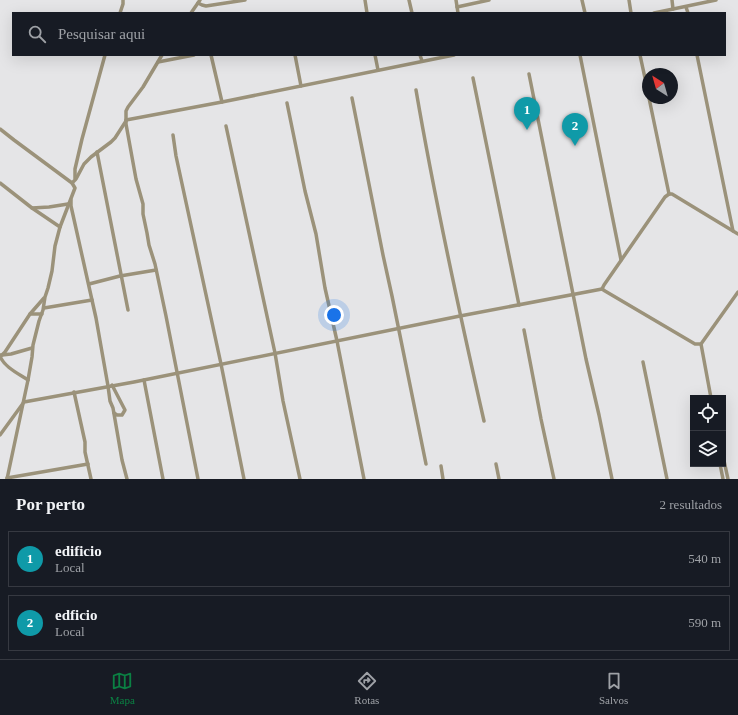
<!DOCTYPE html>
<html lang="pt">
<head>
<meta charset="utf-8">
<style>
  :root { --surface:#171b24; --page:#20242c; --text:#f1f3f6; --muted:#9ea1a6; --line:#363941; --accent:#0b8043 }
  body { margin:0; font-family:Georgia,serif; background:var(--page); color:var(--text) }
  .controls { position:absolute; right:12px; bottom:12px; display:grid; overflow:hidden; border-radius:0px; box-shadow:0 4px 16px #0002 }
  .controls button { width:36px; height:36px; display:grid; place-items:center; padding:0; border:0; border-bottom:1px solid var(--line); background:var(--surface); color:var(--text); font:20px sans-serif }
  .compass { position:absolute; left:642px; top:68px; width:36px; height:36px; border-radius:50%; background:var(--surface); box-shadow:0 4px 16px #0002; rotate:323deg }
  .you { position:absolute; left:334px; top:315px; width:14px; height:14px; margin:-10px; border:3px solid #fff; border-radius:50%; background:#1a73e8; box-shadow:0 0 0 6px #1a73e833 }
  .badge { display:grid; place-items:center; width:26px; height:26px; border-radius:50%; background:var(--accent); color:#fff; font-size:13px; font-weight:700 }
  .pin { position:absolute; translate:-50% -33px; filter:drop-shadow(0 1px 2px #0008) }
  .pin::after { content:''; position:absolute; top:21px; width:14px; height:12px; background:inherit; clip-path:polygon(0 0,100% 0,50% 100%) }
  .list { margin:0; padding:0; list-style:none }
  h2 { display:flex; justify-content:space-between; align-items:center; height:52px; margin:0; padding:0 16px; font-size:17px }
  h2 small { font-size:13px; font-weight:400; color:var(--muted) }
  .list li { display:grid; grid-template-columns:26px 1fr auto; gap:12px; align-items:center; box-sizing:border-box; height:56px; margin:0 8px 8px; padding:0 8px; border:1px solid var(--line); border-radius:0px }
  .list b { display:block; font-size:15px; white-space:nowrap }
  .list p { margin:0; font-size:13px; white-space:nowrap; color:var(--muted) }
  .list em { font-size:13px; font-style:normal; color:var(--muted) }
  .icon { flex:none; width:22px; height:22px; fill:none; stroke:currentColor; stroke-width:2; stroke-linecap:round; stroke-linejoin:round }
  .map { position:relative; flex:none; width:738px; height:479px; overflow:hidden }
  .search { position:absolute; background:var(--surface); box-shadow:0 4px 16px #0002; left:12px; right:12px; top:12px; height:44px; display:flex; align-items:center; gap:10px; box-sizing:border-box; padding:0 14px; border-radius:0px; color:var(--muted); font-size:15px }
  .sheet { height:180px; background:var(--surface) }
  nav { display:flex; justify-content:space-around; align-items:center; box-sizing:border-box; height:56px; border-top:1px solid var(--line); background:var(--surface); font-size:11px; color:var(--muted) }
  nav a { display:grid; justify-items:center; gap:2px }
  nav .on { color:var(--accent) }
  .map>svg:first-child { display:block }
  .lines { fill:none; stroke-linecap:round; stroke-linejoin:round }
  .minor { stroke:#9b927a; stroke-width:3.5 }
</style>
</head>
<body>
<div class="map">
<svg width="738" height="479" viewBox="0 0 738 479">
  <rect width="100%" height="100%" fill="#e5e5e7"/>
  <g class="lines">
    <g class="minor">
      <path d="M365 0 367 13"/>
      <path d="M409 0 412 13"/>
      <path d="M456 0 458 13"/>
      <path d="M582 0 585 13"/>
      <path d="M629 0 631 13"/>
      <path d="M672 0 673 9"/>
      <path d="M198 3 202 5 206 6 245 0"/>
      <path d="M457 7 489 0"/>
      <path d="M686 7 688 13"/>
      <path d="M120 13 123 4V0"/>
      <path d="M191 13 200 0"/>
      <path d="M654 13 716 0"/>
      <path d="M162 55 143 87 128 107 126 111V124L136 179 143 204V214L147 233 149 245 155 264 166 316 198 479"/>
      <path d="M211 55 222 102"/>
      <path d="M295 55 301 86"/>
      <path d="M375 55 378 70"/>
      <path d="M420 55 422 61"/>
      <path d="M580 55 621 260"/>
      <path d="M640 55 648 92"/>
      <path d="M697 55 733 231"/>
      <path d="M158 62 194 55"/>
      <path d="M529 74 586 359 599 415 612 479"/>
      <path d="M473 78 519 305"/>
      <path d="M416 90C435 201 459 311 484 421"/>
      <path d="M352 98 383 255 392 296 426 464"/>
      <path d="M649 98 669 194"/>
      <path d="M287 103 305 191 316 234 325 288 337 341 364 479"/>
      <path d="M126 120 222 102 454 55"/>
      <path d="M226 126 275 353 283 401 300 479"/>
      <path d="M0 129 14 140 72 183 75 188 60 227 55 246 52 271 48 288 45 297 43 310 39 321 33 345 32 357 28 380 7 479"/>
      <path d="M173 135 176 156 221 364 244 479"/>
      <path d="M97 152 128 310"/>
      <path d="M76 179 84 164 91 157 111 142 115 138 126 121"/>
      <path d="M0 183 32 208 60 227"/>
      <path d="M72 183 75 180V169L82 139 105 55"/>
      <path d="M669 194 665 197 604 285 602 289 605 291 695 344H701"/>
      <path d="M669 194H672L738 234"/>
      <path d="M71 200V206L96 318 108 386 110 401 113 408 122 460 127 479"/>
      <path d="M32 208 49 207 68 204"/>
      <path d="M89 284 120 276 156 270"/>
      <path d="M44 308 92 300"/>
      <path d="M30 314H42"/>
      <path d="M524 330 541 419 554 479"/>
      <path d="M0 355H2L5 352 30 314 44 298"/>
      <path d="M2 355 11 354 32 348"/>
      <path d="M0 356C4 367 19 374 28 380"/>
      <path d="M643 362 667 479"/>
      <path d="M144 380 163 479"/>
      <path d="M112 385 125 410 122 415H117L114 413"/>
      <path d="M74 392 85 442V452L91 479"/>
      <path d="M711 398 701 344 738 292"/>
      <path d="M0 435 24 402 134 382 460 316 602 289"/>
      <path d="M723 456 728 479"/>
      <path d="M496 464 499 479"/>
      <path d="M720 464 723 479"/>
      <path d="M441 466 443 479"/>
      <path d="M7 478 88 464"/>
    </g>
  </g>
</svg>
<div class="controls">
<button><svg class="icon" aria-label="locate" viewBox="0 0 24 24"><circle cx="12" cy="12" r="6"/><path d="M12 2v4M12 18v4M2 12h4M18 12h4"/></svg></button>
<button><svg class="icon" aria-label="layers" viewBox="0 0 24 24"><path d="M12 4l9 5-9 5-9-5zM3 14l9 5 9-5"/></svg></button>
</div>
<svg class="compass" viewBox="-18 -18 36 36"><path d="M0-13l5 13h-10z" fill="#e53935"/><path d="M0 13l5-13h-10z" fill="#9ea1a6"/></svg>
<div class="you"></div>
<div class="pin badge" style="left:527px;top:130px;background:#0f9aa8">1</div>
<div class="pin badge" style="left:575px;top:146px;background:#0f9aa8">2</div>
<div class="search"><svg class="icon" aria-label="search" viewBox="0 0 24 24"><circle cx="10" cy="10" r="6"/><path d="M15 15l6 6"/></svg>Pesquisar aqui</div>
</div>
<section class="sheet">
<h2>Por perto<small>2 resultados</small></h2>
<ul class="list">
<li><span class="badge" style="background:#0f9aa8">1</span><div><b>edificio</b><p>Local</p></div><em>540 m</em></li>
<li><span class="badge" style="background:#0f9aa8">2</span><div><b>edficio</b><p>Local</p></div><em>590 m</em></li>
</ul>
</section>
<nav>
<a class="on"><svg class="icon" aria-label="map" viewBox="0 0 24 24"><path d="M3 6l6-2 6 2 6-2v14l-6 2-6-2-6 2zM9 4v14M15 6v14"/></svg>Mapa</a>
<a><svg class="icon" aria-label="directions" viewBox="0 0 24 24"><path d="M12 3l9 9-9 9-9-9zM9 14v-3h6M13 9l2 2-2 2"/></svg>Rotas</a>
<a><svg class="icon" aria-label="saved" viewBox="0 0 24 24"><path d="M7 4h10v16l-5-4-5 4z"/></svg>Salvos</a>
</nav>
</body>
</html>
